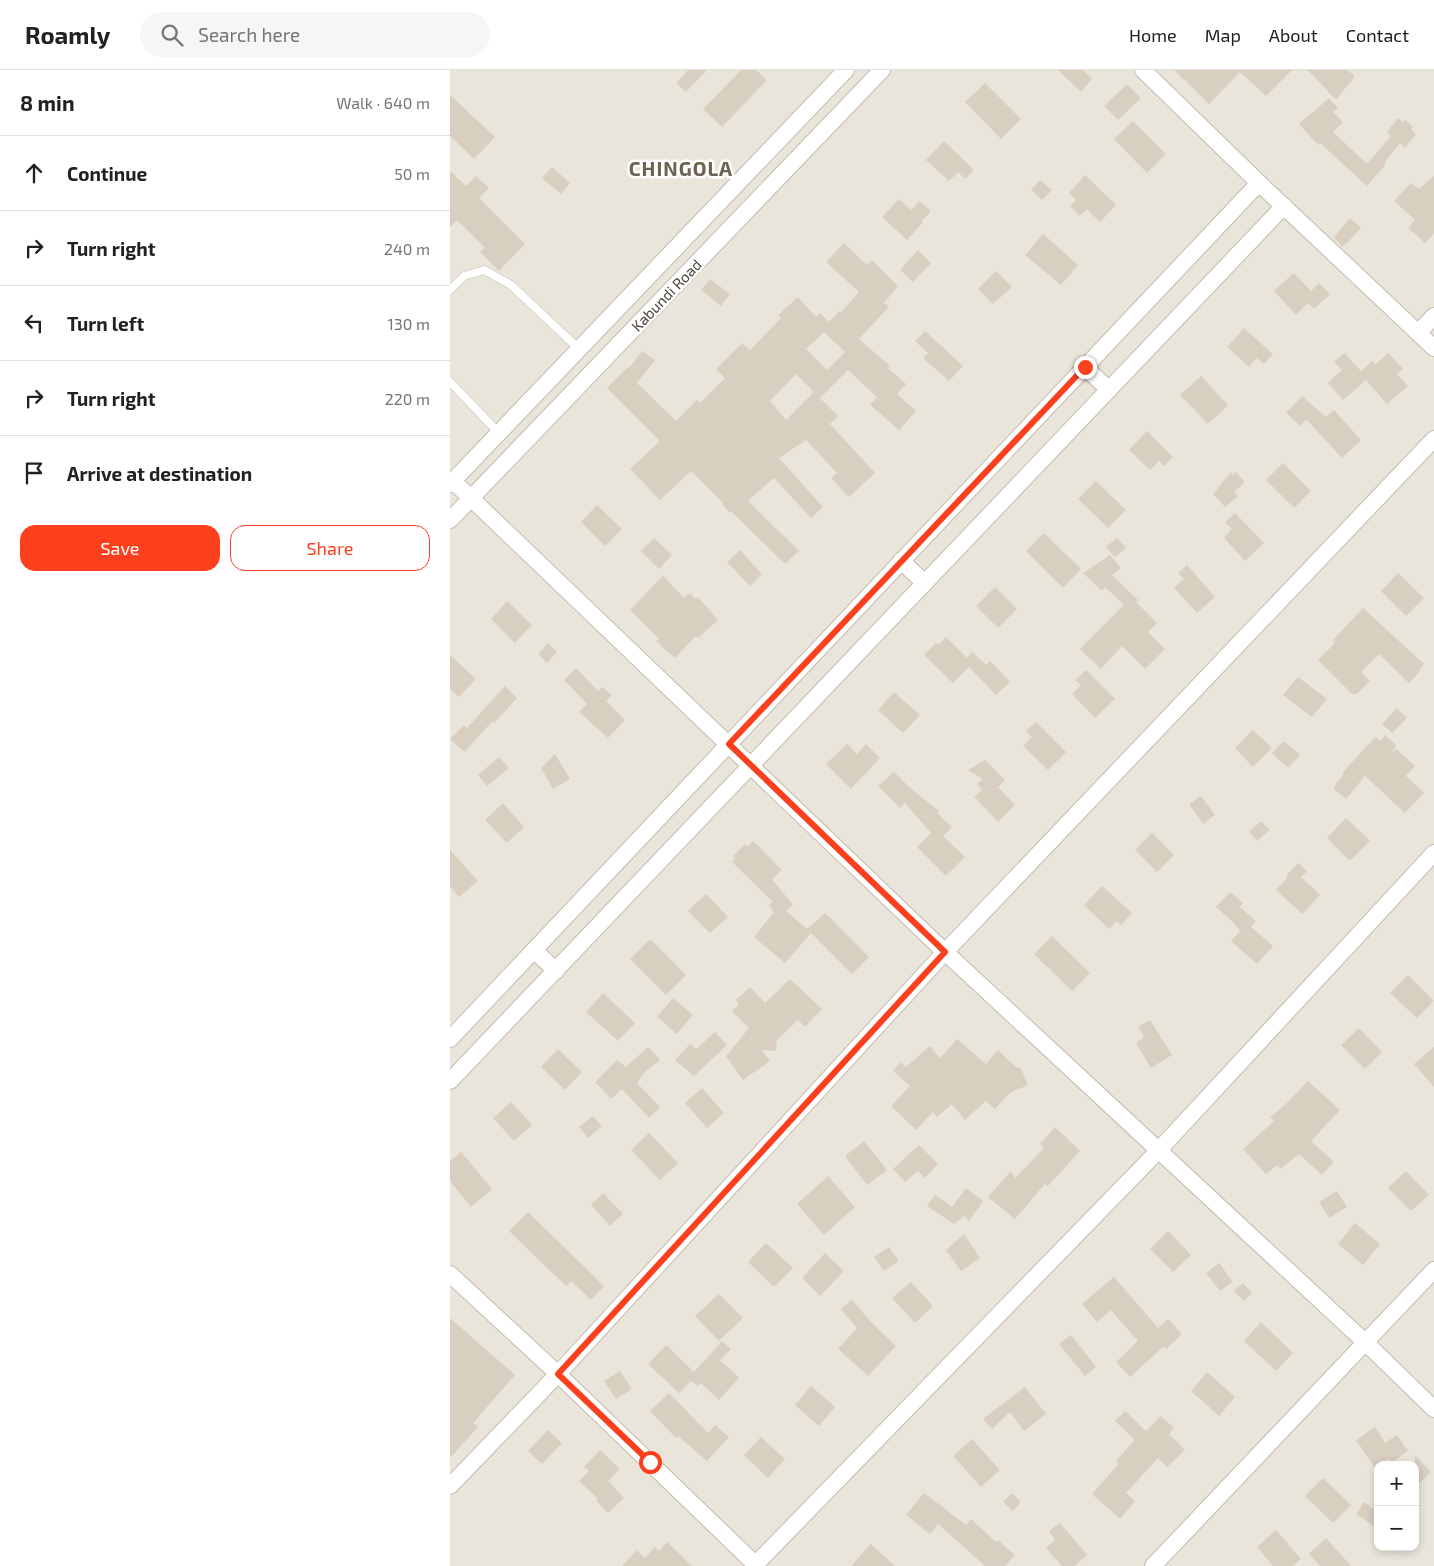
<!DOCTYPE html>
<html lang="en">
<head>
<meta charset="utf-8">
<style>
  :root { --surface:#fff; --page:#f6f6f6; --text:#202124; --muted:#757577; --line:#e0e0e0; --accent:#fc3f1d }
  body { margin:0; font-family:"Exo 2",sans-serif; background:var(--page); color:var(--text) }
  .controls { position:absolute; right:15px; bottom:15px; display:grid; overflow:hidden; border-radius:10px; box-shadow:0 2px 8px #0003 }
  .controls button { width:45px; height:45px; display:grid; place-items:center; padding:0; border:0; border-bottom:1px solid var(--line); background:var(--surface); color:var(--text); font:25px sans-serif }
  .stop { position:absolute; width:15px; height:15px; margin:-11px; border:4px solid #fc3f1d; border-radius:50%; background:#fff }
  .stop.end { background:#fc3f1d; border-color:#fff; box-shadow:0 1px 5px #0008 }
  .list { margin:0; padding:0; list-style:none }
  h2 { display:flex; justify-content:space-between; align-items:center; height:65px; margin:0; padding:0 20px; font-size:21px }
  h2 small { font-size:16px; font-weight:400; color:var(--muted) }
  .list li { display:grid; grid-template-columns:32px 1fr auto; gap:15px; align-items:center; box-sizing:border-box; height:75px; padding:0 20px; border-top:1px solid var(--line) }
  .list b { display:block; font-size:19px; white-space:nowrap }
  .list em { font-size:16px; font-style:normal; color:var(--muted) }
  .actions { display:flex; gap:10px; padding:15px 20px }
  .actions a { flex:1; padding:11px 0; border:1px solid var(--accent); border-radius:15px; text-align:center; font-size:18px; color:var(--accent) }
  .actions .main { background:var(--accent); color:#fff }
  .icon { flex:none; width:28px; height:28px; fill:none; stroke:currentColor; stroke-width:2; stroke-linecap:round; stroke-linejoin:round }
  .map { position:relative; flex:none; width:984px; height:1496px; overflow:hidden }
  header { display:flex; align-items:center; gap:30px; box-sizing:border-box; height:70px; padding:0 25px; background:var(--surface); border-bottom:1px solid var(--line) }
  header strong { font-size:24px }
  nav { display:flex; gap:28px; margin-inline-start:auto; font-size:18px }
  .search { width:350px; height:45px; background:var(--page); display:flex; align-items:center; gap:12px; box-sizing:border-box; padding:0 18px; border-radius:28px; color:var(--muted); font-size:19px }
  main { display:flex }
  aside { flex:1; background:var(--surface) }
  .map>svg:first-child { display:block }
  .residential { fill:#eae5da; fill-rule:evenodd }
  .building { fill:#d8cfc1; fill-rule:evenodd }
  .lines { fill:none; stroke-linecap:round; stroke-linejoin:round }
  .lane-casing { stroke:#c2bbae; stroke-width:9 }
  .street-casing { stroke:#c2bbae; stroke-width:18 }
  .lane { stroke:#fff; stroke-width:8 }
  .street { stroke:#fff; stroke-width:16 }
  .route { stroke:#fc3f1d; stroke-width:6 }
  .labels { text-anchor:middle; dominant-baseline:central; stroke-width:5; stroke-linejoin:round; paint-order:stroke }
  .street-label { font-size:15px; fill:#4b4439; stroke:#fff }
  .district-label { font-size:20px; font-weight:bold; letter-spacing:1px; fill:#6e6250; stroke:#fff }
</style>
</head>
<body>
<header>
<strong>Roamly</strong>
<div class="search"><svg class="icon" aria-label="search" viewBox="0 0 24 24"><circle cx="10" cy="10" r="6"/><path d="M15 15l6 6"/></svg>Search here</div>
<nav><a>Home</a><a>Map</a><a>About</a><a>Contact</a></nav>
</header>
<main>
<aside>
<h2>8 min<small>Walk · 640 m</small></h2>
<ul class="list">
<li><svg class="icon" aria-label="ahead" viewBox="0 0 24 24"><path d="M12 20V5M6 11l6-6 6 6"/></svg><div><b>Continue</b></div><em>50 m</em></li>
<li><svg class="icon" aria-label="right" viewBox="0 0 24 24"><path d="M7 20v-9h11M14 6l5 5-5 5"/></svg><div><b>Turn right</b></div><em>240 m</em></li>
<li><svg class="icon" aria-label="left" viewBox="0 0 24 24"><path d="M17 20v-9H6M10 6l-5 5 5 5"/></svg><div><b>Turn left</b></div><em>130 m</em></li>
<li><svg class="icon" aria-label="right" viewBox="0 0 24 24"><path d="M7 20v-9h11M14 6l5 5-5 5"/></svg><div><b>Turn right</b></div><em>220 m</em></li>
<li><svg class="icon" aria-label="arrive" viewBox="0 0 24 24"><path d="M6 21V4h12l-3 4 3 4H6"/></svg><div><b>Arrive at destination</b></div></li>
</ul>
<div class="actions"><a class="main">Save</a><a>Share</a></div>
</aside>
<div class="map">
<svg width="984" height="1496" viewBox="0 0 984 1496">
  <rect width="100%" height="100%" fill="#f6f3ec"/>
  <path class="residential" d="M0 0H984V1496H0ZM928 1395H965V1477H928Z"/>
  <g class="building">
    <path d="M238 0H257L236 22 226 13Z"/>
    <path d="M291 0H306L317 10 272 57 253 39Z"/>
    <path d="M608 0H633L642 9 631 22Z"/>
    <path d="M724 0H842L816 26 790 2 759 34Z"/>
    <path d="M858 0H897L905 6 886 30Z"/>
    <path d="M535 13 571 49 551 69 515 32Z"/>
    <path d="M677 14 691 28 668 50 654 36Z"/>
    <path d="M0 25 45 67 24 89 0 66Z"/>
    <path d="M879 28 888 38 883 42 893 52 883 62 917 94 941 66 937 62 948 48 953 52 955 50 963 57 961 59 966 64 955 78 950 73 934 93 936 94 917 116 870 73 868 75 849 54Z"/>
    <path d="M683 51 716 84 697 103 664 69Z"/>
    <path d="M494 71 524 100 515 109 508 102 499 111 476 90Z"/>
    <path d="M102 97 120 113 111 124 92 108Z"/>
    <path d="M0 101 16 116 26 106 39 118 29 128 75 174 49 201 30 182 35 178 7 150 0 157Z"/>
    <path d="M635 105 666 135 650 152 637 139 630 146 620 136 626 130 619 123Z"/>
    <path d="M984 106V164L975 173 958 158 965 150 944 131 961 113 969 119Z"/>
    <path d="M590 110 602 120 592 130 581 120Z"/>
    <path d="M449 129 461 140 469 131 481 141 472 151 473 152 457 170 432 147Z"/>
    <path d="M900 148 911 158 900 170 892 177 884 167Z"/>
    <path d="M593 164 628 195 611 215 575 185Z"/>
    <path d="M394 173 417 195 422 190 448 216 434 233 439 237 409 269 440 296 438 298 456 314 447 324 466 341 449 360 420 335 427 327 398 300 370 328 388 346 380 354 425 403 399 427 381 408 387 403 356 370 329 388 373 437 361 448 324 408 298 431 349 481 335 494 282 442 280 443 272 434 273 433 241 401 210 430 180 399 210 371 157 318 178 297 179 298 192 281 205 290 187 313 226 351 247 330 250 333 275 308 266 299 292 273 300 280 331 248 328 245 348 227 366 247 370 243 379 252 389 241 391 242 409 222 376 192ZM374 262 395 282 377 300 356 279ZM346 304 364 322 336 350 320 331Z"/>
    <path d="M468 180 481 193 463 212 450 200Z"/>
    <path d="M546 201 562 217 543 234 528 219Z"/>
    <path d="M844 203 861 221 869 213 880 224 864 239 858 233 846 245 824 221Z"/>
    <path d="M260 209 280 224 271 236 251 220Z"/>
    <path d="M794 258 823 284 814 294 807 288 799 297 777 277Z"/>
    <path d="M475 261 513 296 499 311 473 288 478 283 465 271Z"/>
    <path d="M894 283 911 301 922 291 925 295 938 283 953 299 947 304 958 316 937 334 916 310 893 330 878 313 892 300 884 292Z"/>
    <path d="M751 306 778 335 758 354 730 325Z"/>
    <path d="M852 326 876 347 884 340 911 370 892 388 856 349 850 356 836 343Z"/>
    <path d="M697 361 723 387 714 396 709 391 700 400 679 380Z"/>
    <path d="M833 393 861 421 844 438 816 410Z"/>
    <path d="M781 402 783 405 786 402 795 412 784 422 788 426 775 437 763 424Z"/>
    <path d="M646 411 676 440 658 458 628 429Z"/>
    <path d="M147 435 172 459 155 476 131 452Z"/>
    <path d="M785 443 814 473 795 491 774 468 782 459 775 452Z"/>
    <path d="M594 463 631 499 613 518 576 481Z"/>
    <path d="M204 468 222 485 209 499 191 481Z"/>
    <path d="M667 468 676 478 665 487 656 477Z"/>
    <path d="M290 480 312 504 300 516 277 492Z"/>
    <path d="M660 485 671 498 662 505 688 530 686 532 707 553 698 562 715 579 695 599 672 576 651 599 630 579 674 535 655 517 652 521 633 503Z"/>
    <path d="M737 495 765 527 747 543 724 518 734 509 728 503Z"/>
    <path d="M948 503 974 528 956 546 931 521Z"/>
    <path d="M213 506 234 528 240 523 246 529 248 527 268 550 248 568 246 566 225 588 206 571 209 569 180 540Z"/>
    <path d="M545 517 567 539 548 558 526 536Z"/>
    <path d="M57 531 82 555 65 573 41 549Z"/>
    <path d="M913 538 974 594 969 600 970 601 959 613 929 584 911 602 920 611 907 624H902L868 590 885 573 883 570Z"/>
    <path d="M496 567 517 588 522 582 536 595 540 591 560 612 546 625 519 597 503 613 474 585 486 573 488 575Z"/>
    <path d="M98 573 107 582 97 593 88 584Z"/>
    <path d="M0 585 26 609 9 627 0 619Z"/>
    <path d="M126 598 148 621 152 617 162 625 156 631 175 650 158 668 129 642 137 634 114 610Z"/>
    <path d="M636 600 665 629 645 648 622 624 631 615 625 610Z"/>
    <path d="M848 607 877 629 862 647 833 625Z"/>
    <path d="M55 616 67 628 44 653 42 652 14 682 0 669 14 655 17 658Z"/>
    <path d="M444 622 470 645 453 663 428 640Z"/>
    <path d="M947 638 957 648 942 663 932 654Z"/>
    <path d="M586 652 616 682 598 700 573 676 582 667 576 661Z"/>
    <path d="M803 660 822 678 803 697 785 678Z"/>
    <path d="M935 665 946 675 941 684 946 679 965 696 956 706 974 723 955 743 915 706 896 729 883 718 894 704 892 703 925 667 931 671Z"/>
    <path d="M834 671 850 685 838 698 822 683Z"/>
    <path d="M397 674 407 684 416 674 430 688 401 719 376 694Z"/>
    <path d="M105 684 120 709 103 719 91 698Z"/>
    <path d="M49 687 59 698 37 716 28 705Z"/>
    <path d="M535 690 555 710 548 717 565 735 548 752 524 727 532 720 527 714 533 709 518 700Z"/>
    <path d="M444 702 458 716 489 741 487 743 502 757 493 766 515 787 496 806 467 777 481 763 455 733 450 738 428 716Z"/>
    <path d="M751 726 765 745 753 754 739 734Z"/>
    <path d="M53 733 74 757 57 773 35 750Z"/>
    <path d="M896 748 920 771 900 791 877 768Z"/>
    <path d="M811 751 820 760 807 771 799 762Z"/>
    <path d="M702 763 724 785 707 802 685 780Z"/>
    <path d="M303 771 332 800 322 809 343 835 336 841 357 859 375 843 419 887 402 904 361 863 335 893 304 867 324 842 319 835 323 832 282 792 285 789 283 786 295 774 297 777Z"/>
    <path d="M0 780 28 811 9 827 0 816Z"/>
    <path d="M848 793 857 801 851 807 870 825 852 844 826 820 838 807 836 806Z"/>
    <path d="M652 816 682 843 671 855 667 851 659 859 634 835Z"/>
    <path d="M780 822 793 833 790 837 806 851 801 857 823 876 807 894 781 871 790 861 785 855V854L766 837Z"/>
    <path d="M256 824 278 847 260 863 238 841Z"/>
    <path d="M602 866 640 903 622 921 584 884Z"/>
    <path d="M200 869 236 905 216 925 180 889Z"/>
    <path d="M958 905 984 931 967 948 940 923Z"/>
    <path d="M340 909 372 939 355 957 348 950 327 970 326 981 312 980 320 991 293 1010 276 986 299 958 282 941 289 934 286 930 300 917 315 933Z"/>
    <path d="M153 923 185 953 168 971 136 942Z"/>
    <path d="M223 928 243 945 227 964 207 947Z"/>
    <path d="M700 950 722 985 701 998 686 973 694 967 688 957Z"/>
    <path d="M909 958 932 982 915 999 891 975Z"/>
    <path d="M265 962 277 975 244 1006 225 990 240 974 246 979Z"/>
    <path d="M507 969 536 994 548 980 567 998 570 997 578 1015 560 1023 545 1039 536 1031 515 1050 502 1034 487 1047 483 1042 466 1060 441 1036 460 1016 443 1001 451 992 456 997 480 976 490 988Z"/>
    <path d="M198 977 210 990 194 1003 187 1013 210 1037 199 1048 172 1019 161 1029 145 1012 167 990 176 997Z"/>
    <path d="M984 977V1017L964 994Z"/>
    <path d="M108 979 132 1002 115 1020 91 997Z"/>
    <path d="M858 1011 890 1040 861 1071 884 1092 872 1105 849 1084 831 1099 827 1095 816 1104 793 1079 824 1051 820 1047 837 1033Z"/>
    <path d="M252 1018 274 1043 257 1058 235 1033Z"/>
    <path d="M61 1032 82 1055 64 1071 43 1048Z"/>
    <path d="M143 1046 152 1056 138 1068 129 1057Z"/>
    <path d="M605 1057 630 1081 598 1116 595 1114 565 1149 538 1127 561 1101 565 1108 594 1078 590 1074Z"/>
    <path d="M199 1063 228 1093 210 1110 181 1080Z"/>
    <path d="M414 1071 437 1100 417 1115 395 1086Z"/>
    <path d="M469 1075 488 1094 475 1108 468 1101 455 1112 443 1099Z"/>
    <path d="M11 1082 42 1119 21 1137 0 1111V1091Z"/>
    <path d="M956 1101 979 1125 961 1141 938 1118Z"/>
    <path d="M378 1106 405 1137 374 1165 347 1134Z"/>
    <path d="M516 1118 533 1131 519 1151 515 1146 504 1154 477 1136 485 1125 502 1137Z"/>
    <path d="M887 1121 897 1137 879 1148 869 1132Z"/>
    <path d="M153 1123 173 1144 160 1156 141 1135Z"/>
    <path d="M78 1142 154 1216 141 1230 121 1211 116 1216 59 1161Z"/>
    <path d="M905 1153 930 1174 913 1195 888 1174Z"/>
    <path d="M718 1161 741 1185 723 1202 700 1179Z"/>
    <path d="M514 1164 530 1188 511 1201 496 1180Z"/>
    <path d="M316 1173 343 1198 324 1217 298 1192Z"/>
    <path d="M439 1177 449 1191 434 1201 424 1187Z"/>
    <path d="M375 1183 394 1201 370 1226 352 1208Z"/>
    <path d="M769 1193 783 1212 770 1221 756 1203Z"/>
    <path d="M664 1207 708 1258 718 1249 732 1264 716 1279 714 1276 680 1307 666 1292 688 1271 661 1240 647 1252 632 1234Z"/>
    <path d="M461 1212 483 1236 465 1253 442 1228Z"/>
    <path d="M793 1213 802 1223 794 1231 784 1221Z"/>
    <path d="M269 1224 293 1248 269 1271 245 1246Z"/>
    <path d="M402 1230 422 1253 446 1276 418 1306 388 1279 407 1258 391 1239Z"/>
    <path d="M0 1248 65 1305 23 1353 28 1357 0 1388Z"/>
    <path d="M811 1252 843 1283 826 1301 794 1271Z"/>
    <path d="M621 1265 646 1297 635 1306 609 1274Z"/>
    <path d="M272 1271 281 1279 270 1290 289 1308 269 1330 251 1313 248 1316 241 1311 229 1323 198 1294 216 1275 244 1302Z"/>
    <path d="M170 1301 182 1319 166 1329 154 1311Z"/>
    <path d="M757 1302 785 1327 769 1346 741 1321Z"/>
    <path d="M361 1316 385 1337 369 1356 345 1335Z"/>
    <path d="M575 1317 596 1344 574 1361 560 1342 542 1359 533 1349Z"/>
    <path d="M219 1323 258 1363 265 1355 279 1367 257 1391 228 1366 226 1368 200 1341Z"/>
    <path d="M675 1341 696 1361 711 1346 724 1358 719 1364 735 1380 717 1397 708 1388 676 1423 685 1431 670 1449 642 1424 669 1394 666 1391 685 1370 665 1351Z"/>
    <path d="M925 1357 935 1373 947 1365 958 1381 941 1393 938 1389 925 1398 906 1370Z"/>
    <path d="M98 1360 112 1373 92 1394 78 1381Z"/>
    <path d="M311 1367 335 1389 318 1408 294 1385Z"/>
    <path d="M522 1369 550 1400 531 1417 503 1386Z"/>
    <path d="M150 1380 170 1399 158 1411 174 1428 158 1443 146 1430 148 1429 129 1411 139 1401 134 1397Z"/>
    <path d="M965 1385 981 1402 965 1417Z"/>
    <path d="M873 1408 901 1435 883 1453 855 1426Z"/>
    <path d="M474 1423 516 1455 521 1449 546 1472 548 1470 565 1485 555 1496H535L488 1454 480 1464 456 1445Z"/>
    <path d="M562 1423 571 1432 563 1441 553 1432Z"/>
    <path d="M914 1432 928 1442V1459L906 1444Z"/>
    <path d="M610 1453 637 1485 624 1496H612L596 1478 605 1470 599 1461Z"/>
    <path d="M826 1460 851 1489 843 1496H823L807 1477Z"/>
    <path d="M876 1468 901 1496H870L859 1484Z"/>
    <path d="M217 1472 242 1496H172L187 1480 195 1488 205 1477 209 1481Z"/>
    <path d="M421 1474 445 1496H401Z"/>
  </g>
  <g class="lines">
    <g class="lane-casing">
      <g id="lane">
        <path d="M0 220 14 206 34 200 61 215 129 279"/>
        <path d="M0 312 49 363"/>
      </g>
    </g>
    <g class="street-casing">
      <g id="street">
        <path d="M693 0 809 113 984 278"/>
        <path d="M968 263 984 246"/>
        <path d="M635 297 659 320"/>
        <path d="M3 411 495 882 915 1272 984 1339"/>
        <path d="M0 414 396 0"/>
        <path d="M0 450 432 0"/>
        <path d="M451 491 475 513"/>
        <path d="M84 880 106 901"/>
        <path d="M0 969 809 113"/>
        <path d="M0 1011 834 136"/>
        <path d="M0 1204 108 1304 307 1496"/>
        <path d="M0 1416 108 1304 495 882 984 369"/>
        <path d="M304 1496 708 1081 984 783"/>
        <path d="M703 1496 984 1200"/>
      </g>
    </g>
    <use href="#lane" class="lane"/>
    <use href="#street" class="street"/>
  </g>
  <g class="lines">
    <path class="route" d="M200 1392 108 1304 495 882 279 674 635 297"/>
  </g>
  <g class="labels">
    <g class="street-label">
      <text transform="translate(216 225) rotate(-46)">Kabundi Road</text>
    </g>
    <g class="district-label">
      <text x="231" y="98">CHINGOLA</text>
    </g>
  </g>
</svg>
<div class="controls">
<button>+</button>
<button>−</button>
</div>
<div class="stop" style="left:200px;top:1392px"></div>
<div class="stop end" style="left:635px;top:297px"></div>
</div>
</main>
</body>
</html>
